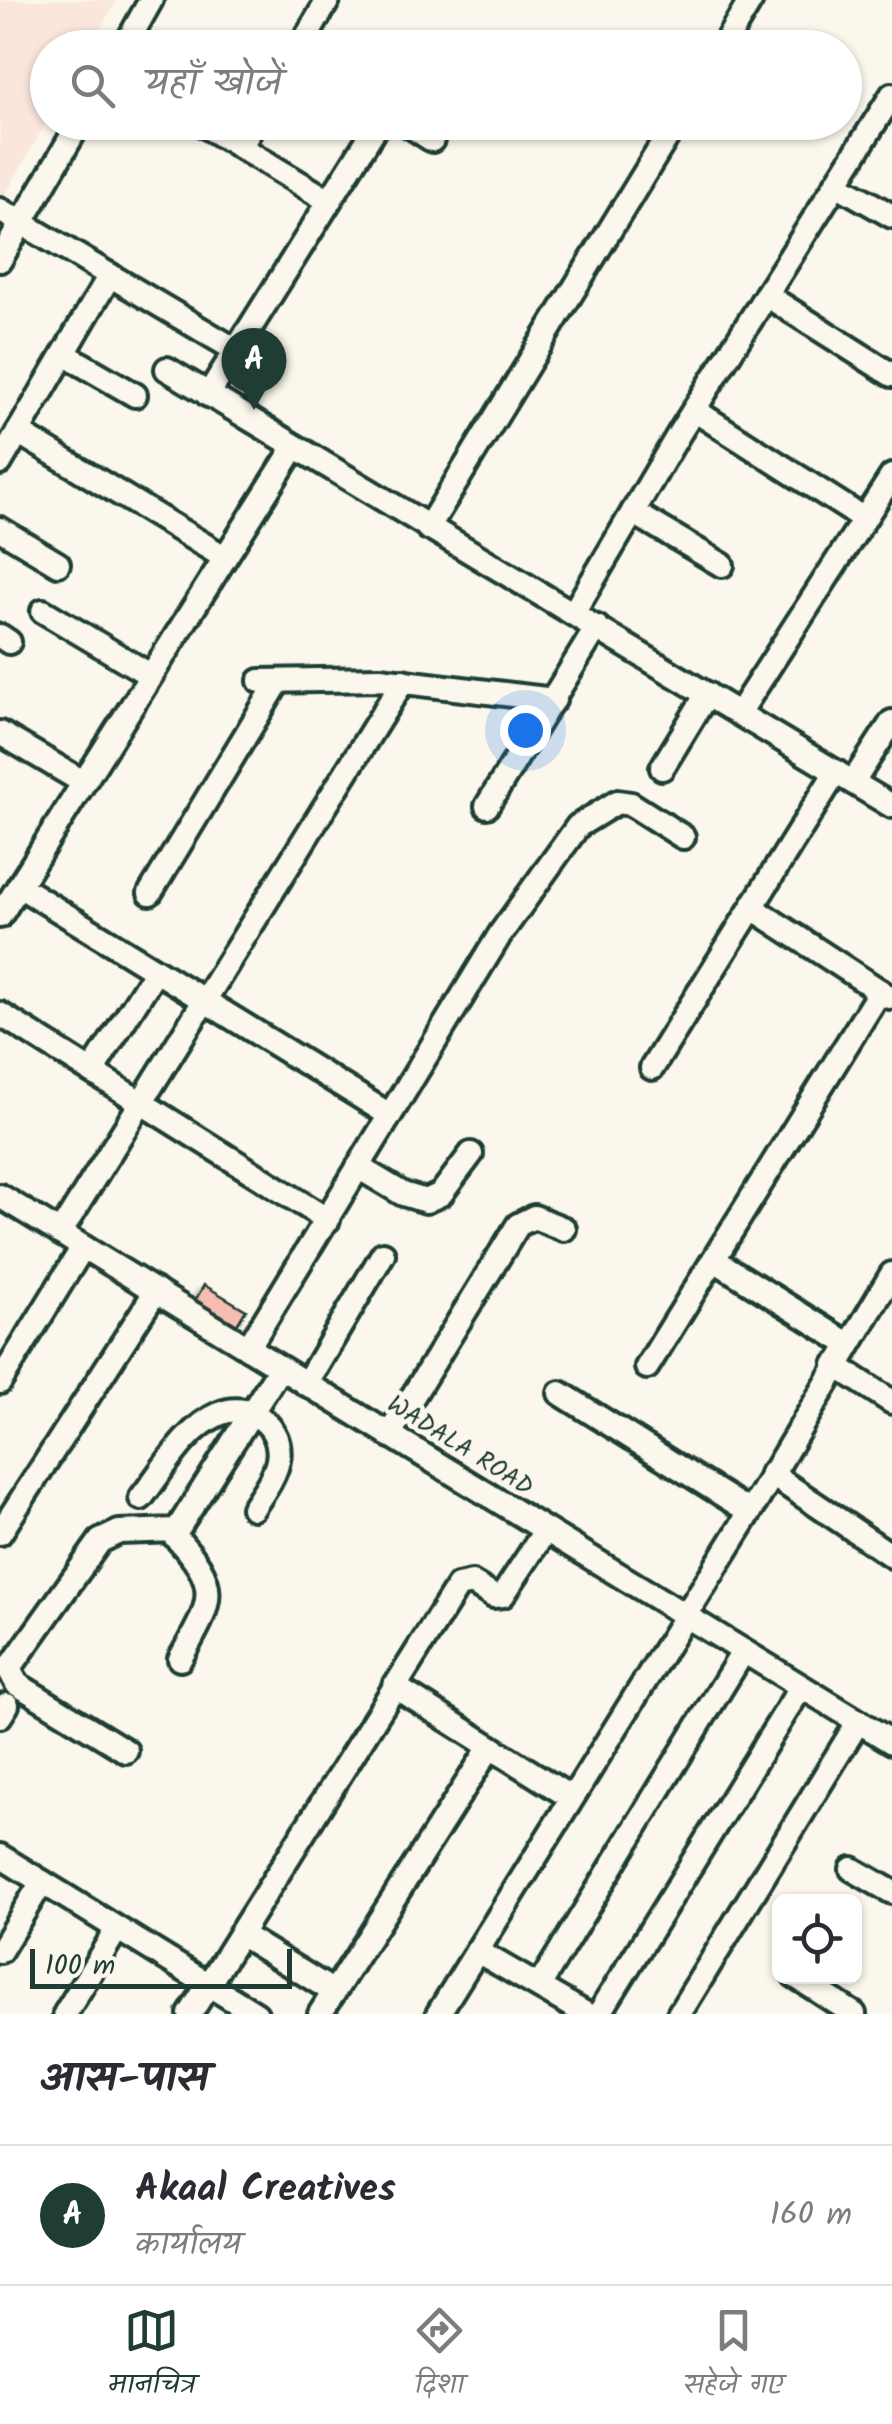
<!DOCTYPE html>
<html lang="hi">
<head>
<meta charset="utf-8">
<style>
  :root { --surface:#fff; --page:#f7f7f7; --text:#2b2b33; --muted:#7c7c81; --line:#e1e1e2; --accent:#1f3d34 }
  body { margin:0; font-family:Kalam,"Playpen Sans Deva",sans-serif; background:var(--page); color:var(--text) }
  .controls { position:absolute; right:30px; bottom:30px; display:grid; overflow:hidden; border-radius:15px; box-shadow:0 2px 8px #0004 }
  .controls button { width:90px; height:90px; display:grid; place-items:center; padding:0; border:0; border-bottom:2px solid var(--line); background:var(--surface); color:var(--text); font:50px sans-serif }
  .scale { position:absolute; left:30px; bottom:25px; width:262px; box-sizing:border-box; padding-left:10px; border:5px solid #1f3d34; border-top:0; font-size:28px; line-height:35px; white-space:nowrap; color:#1f3d34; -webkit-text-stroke:8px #fbf7ec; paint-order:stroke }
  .you { position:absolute; left:525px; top:730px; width:35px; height:35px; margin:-25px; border:8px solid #fff; border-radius:50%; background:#1a73e8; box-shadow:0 0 0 15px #1a73e833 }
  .badge { display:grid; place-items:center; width:65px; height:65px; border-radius:50%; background:var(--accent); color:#fff; font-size:32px; font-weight:700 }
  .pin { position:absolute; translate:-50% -82px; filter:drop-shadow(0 2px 5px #0008) }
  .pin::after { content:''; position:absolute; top:52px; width:35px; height:30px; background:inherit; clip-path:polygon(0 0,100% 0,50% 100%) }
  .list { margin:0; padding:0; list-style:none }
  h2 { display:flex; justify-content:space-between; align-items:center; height:130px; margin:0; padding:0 40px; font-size:42px }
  h2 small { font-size:32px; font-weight:400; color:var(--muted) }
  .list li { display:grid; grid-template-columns:65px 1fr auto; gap:30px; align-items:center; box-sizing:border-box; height:140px; padding:0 40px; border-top:2px solid var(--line) }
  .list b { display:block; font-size:38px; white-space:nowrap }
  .list p { margin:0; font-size:32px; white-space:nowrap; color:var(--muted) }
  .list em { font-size:32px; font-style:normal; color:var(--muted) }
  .icon { flex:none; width:55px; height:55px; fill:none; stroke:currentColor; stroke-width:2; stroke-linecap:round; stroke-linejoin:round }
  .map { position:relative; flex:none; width:892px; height:2014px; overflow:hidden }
  .search { position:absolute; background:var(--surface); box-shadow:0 2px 8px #0004; left:30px; right:30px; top:30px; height:110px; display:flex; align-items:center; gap:25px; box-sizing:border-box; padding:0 35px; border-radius:55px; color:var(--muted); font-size:38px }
  .sheet { height:270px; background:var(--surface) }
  nav { display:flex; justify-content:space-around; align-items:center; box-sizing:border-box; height:140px; border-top:2px solid var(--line); background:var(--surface); font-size:28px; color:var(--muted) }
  nav a { display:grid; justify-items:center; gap:5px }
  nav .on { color:var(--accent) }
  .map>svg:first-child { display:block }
  .built { fill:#fae6db }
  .building { fill:#f7bdb2; stroke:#1f3d34; stroke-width:2.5; filter:url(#shadow) }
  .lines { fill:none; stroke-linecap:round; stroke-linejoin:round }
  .minor-casing { stroke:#1f3d34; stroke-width:30 }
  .minor { stroke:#fbf7ec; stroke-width:22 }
  .labels { text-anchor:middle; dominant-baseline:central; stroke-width:9; stroke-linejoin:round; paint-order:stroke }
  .street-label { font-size:25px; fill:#1f3d34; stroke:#fbf7ec }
</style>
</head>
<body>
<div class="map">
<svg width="892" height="2014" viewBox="0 0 892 2014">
  <defs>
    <filter id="shadow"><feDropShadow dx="-5" dy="5" stdDeviation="2.5" flood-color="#0004"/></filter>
  </defs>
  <rect width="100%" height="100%" fill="#fbf7ec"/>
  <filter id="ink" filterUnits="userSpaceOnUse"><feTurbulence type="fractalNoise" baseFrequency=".01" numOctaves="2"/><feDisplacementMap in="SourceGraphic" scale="20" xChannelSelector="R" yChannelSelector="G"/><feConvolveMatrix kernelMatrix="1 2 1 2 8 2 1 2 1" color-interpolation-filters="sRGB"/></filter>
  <g filter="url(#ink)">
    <path class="built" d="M0 0H117L89 47 48 48 47 121 0 204Z"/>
    <path class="building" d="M204 1285 246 1310 237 1325 219 1314 215 1320 192 1306Z"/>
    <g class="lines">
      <g class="minor-casing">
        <g id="minor">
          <path d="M124 48 151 0"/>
          <path d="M300 48 328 0"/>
          <path d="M722 48 751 0"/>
          <path d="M199 122 329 201"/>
          <path d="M404 122 432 140"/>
          <path d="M241 146 255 122"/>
          <path d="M836 184 892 216"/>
          <path d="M0 210 234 349"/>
          <path d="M0 260 80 122"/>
          <path d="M766 295 892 375"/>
          <path d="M64 354 135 395"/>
          <path d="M167 369 892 806"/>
          <path d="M208 395 379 122"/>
          <path d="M694 410 864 519"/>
          <path d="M18 432 224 557"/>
          <path d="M0 463 110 275"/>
          <path d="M633 512 722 565"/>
          <path d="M428 528 676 122"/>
          <path d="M0 529 58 564"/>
          <path d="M43 611 150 675"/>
          <path d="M574 612 680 432 892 95"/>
          <path d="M0 636 9 642"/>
          <path d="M260 681 380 679 554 700"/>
          <path d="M739 713 892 476"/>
          <path d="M0 733 83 782"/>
          <path d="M662 768 707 694"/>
          <path d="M853 782 892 722"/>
          <path d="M487 806 597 627"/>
          <path d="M19 886 388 1114"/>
          <path d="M150 893 278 682"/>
          <path d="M754 909 889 997"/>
          <path d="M0 916 294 448"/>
          <path d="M0 1014 328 1220"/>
          <path d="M652 1068 836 772"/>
          <path d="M92 1071 155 972"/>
          <path d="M358 1167 403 1194 426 1201 441 1194 471 1154"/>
          <path d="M0 1196 892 1742"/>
          <path d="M60 1233 403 681"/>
          <path d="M716 1261 848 1344"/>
          <path d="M248 1348 501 933 578 826 617 802 631 804 683 837"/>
          <path d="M835 1365 892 1402"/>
          <path d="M647 1367 880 991"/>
          <path d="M0 1382 83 1247"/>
          <path d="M306 1384 383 1254"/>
          <path d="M560 1393 750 1512"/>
          <path d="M389 1435 518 1225 534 1217 564 1229"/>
          <path d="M771 1474 892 1556"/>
          <path d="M141 1498C164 1469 185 1429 219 1414 249 1400 284 1427 278 1460 275 1477 262 1494 253 1508"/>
          <path d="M0 1533 156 1291"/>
          <path d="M172 1533C222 1587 214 1599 180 1659"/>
          <path d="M394 1686 570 1797"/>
          <path d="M0 1716 7 1705"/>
          <path d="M126 1751 17 1684 9 1669 100 1541 119 1532 177 1530 280 1368"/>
          <path d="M0 1856 256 2014"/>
          <path d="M852 1869 892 1892"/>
          <path d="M240 1934 334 1992"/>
          <path d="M0 1951 42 1882"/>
          <path d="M477 1951 586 2014"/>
          <path d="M795 1976 854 2014"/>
          <path d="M539 1986 743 1652"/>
          <path d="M65 2014 117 1929"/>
          <path d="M190 2014 458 1586 472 1583 493 1596 503 1595 545 1531"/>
          <path d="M320 2014 490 1747"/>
          <path d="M438 2014 750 1512 892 1274"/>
          <path d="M599 2014 801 1687"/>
          <path d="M679 2014 858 1722"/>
        </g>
      </g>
      <use href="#minor" class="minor"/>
    </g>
  </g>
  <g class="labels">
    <g class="street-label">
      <text transform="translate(460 1446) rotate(32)">WADALA ROAD</text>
    </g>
  </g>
</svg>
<div class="controls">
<button><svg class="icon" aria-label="locate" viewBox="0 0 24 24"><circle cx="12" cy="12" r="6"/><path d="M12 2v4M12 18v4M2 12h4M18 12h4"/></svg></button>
</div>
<div class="scale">100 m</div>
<div class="you"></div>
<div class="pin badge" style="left:254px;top:410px">A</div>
<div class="search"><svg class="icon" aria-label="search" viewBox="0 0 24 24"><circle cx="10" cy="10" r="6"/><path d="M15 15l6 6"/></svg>यहाँ खोजें</div>
</div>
<section class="sheet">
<h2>आस-पास<small></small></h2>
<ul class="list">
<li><span class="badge">A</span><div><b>Akaal Creatives</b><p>कार्यालय</p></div><em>160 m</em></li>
</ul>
</section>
<nav>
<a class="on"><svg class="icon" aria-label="map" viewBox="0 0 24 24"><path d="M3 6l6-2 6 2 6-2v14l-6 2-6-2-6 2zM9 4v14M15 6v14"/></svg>मानचित्र</a>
<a><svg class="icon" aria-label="directions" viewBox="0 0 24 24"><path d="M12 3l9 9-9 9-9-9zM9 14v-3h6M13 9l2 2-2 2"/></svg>दिशा</a>
<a><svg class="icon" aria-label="saved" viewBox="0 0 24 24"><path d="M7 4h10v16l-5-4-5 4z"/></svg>सहेजे गए</a>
</nav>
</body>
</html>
